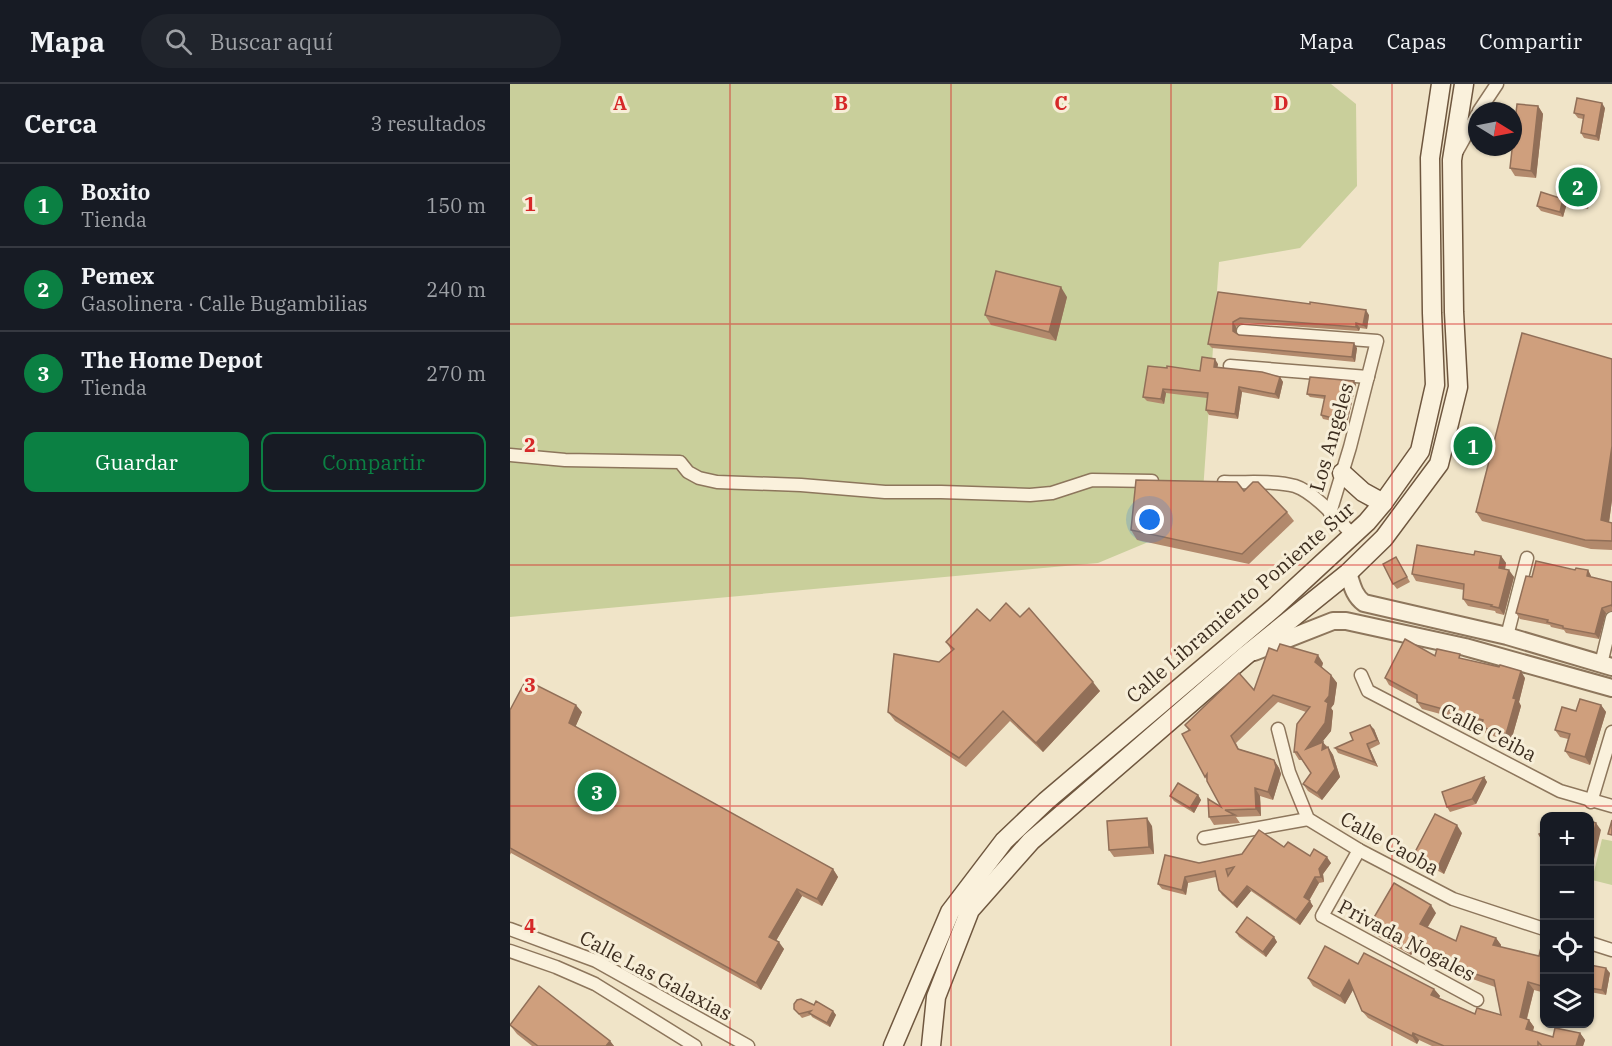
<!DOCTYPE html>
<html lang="es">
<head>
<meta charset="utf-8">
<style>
  :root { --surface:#171b24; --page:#20242c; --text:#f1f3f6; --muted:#9ea1a6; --line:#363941; --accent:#0b8043 }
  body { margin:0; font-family:"IBM Plex Serif",serif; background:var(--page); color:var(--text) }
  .controls { position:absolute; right:18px; bottom:18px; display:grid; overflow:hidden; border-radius:12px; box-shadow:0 2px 4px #0004 }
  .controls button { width:54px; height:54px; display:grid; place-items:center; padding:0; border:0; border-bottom:2px solid var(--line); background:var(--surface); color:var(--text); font:30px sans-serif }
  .compass { position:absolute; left:958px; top:18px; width:54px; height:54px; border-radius:50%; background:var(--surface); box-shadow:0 2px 4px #0004; rotate:100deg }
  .you { position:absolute; left:640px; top:436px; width:21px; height:21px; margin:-15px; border:4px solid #fff; border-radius:50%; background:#1a73e8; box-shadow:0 0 0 9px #1a73e833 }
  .badge { display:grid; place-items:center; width:39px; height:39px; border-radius:50%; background:var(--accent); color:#fff; font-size:20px; font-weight:700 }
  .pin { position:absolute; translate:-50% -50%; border:3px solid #fff; box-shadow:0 2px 6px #0006 }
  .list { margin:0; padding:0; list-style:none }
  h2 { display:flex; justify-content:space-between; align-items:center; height:78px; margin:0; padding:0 24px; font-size:26px }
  h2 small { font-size:20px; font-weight:400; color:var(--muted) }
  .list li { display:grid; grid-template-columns:39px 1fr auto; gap:18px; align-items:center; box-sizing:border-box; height:84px; padding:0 24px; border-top:2px solid var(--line) }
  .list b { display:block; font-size:22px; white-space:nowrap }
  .list p { margin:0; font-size:20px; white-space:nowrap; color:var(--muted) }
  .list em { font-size:20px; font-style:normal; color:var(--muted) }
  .actions { display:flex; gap:12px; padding:18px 24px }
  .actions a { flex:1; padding:14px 0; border:2px solid var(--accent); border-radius:12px; text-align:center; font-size:21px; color:var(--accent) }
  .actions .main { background:var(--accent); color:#fff }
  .icon { flex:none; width:33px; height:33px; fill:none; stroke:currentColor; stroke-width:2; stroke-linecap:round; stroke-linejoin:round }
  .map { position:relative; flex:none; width:1102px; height:962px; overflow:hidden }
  header { display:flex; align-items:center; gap:36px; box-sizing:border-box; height:84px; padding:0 30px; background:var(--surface); border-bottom:2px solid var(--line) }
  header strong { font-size:28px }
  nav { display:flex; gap:33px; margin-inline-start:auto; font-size:21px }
  .search { width:420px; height:54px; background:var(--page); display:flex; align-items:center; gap:15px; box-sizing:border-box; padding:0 21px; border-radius:33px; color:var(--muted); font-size:22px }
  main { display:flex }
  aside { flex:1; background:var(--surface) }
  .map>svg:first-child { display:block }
  .green { fill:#c9cf9b }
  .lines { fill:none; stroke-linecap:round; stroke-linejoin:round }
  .minor-casing { stroke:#8d765c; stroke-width:15 }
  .tertiary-casing { stroke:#8d765c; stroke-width:20 }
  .secondary-casing { stroke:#6f573f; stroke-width:21 }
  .minor { stroke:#faf1dc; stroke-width:12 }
  .tertiary { stroke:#faf1dc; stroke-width:16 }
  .secondary { stroke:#faf1dc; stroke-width:18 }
  .wall { fill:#b2896c }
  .shaded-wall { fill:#916f58 }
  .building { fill:#cf9f7d; stroke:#916f58; stroke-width:1.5; fill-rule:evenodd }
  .grid { fill:none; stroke:#d62828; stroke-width:1.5; stroke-opacity:0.55 }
  .labels { text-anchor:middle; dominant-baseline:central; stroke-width:6; stroke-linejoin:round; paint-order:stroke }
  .street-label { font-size:20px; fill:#3d2e20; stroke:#f7eed8 }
  .grid-label { font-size:20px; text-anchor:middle; font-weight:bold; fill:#d62828; stroke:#f7eed8; stroke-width:6; stroke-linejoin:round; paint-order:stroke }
</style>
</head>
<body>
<header>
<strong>Mapa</strong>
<div class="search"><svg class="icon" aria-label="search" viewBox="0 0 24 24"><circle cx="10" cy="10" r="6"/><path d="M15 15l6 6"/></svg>Buscar aquí</div>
<nav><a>Mapa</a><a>Capas</a><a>Compartir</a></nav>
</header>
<main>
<aside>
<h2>Cerca<small>3 resultados</small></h2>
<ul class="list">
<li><span class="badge">1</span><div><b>Boxito</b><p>Tienda</p></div><em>150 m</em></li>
<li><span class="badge">2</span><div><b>Pemex</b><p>Gasolinera · Calle Bugambilias</p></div><em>240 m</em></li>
<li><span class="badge">3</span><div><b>The Home Depot</b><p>Tienda</p></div><em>270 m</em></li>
</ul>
<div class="actions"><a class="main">Guardar</a><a>Compartir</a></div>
</aside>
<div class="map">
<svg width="1102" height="962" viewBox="0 0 1102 962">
  <rect width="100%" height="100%" fill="#f0e4c8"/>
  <g class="green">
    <path d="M0 0H821L846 20 847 102 790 164 709 178 691 436 588 479 0 533Z"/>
    <path d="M1092 755 1102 757V801L1082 796Z"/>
  </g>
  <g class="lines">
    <g class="minor-casing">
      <g id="minor">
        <path d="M969 27 987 0"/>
        <path d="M947 67 967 31"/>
        <path d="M733 247 867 257 840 363 820 429"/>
        <path d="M720 282 858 293"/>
        <path d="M0 371 55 376 170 378 178 388 189 394 207 398 291 401 375 408H431L520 411 542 409 582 396 642 397"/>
        <path d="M714 398C736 399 763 396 785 402 804 408 829 437 843 451"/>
        <path d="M997 552 1017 474"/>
        <path d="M1091 580 1102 534"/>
        <path d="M851 591 858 607 1050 707 1102 722"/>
        <path d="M768 645 779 688 798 735 849 766 943 815 1034 845"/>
        <path d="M1081 718 1102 648"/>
        <path d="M694 754 798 735"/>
        <path d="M849 766 812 832 967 916"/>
        <path d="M0 845 86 877 238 962"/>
        <path d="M1080 859 1102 866"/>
        <path d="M0 867 46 883 85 900 185 962"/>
      </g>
    </g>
    <g class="tertiary-casing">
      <g id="tertiary">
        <path d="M838 489C842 501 844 512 854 519L997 552 1102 583"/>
        <path d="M744 568 823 537H836L955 563 1102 604"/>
      </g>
    </g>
    <g class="secondary-casing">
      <g id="secondary">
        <path d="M832 389 853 408 873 419"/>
        <path d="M383 962 440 828 494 757 536 717 765 523 857 438 873 419 910 367 925 301 922 229 920 74 931 0"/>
        <path d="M421 962 426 913 460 826 521 757 735 572 838 489 874 454 929 380 948 303 944 228 942 76 954 0"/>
      </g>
    </g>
    <use href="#minor" class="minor"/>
    <use href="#tertiary" class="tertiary"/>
    <use href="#secondary" class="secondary"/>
  </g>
  <g class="wall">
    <path d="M1028 22 1033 30 1026 94 1005 92 1000 84Z"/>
    <path d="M1095 24 1089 57 1074 54 1071 49 1073 35 1068 34 1064 29Z"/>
    <path d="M1079 108 1080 110 1078 125 1062 122 1060 120Z"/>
    <path d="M1057 119 1053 133 1031 127 1027 122Z"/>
    <path d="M708 208 859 231 857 245 850 244 849 247 734 239 726 243V249L729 251 847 264 845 278 702 264 698 260Z"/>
    <path d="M557 213 546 257 481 241 475 231Z"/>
    <path d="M1102 275V416L1099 438 1102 439V466L1081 465 972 437 966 428Z"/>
    <path d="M708 280 707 283 770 293 773 298 769 315 732 308 728 335 699 331 696 326 697 314 656 309 654 320 637 317 633 313 657 284 690 287Z"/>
    <path d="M846 300 837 340 813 335 811 331 815 315 800 313 797 310Z"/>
    <path d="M777 428 784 437 739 480 627 456 621 446Z"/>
    <path d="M964 471 991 472 996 479 995 485 1004 493 994 531 986 529 985 527 958 522 953 515 954 506 906 497 902 490Z"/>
    <path d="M886 473 900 498 887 505 883 500Z"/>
    <path d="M1065 486H1078L1081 492V493L1102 498V527L1096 529 1089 555 1056 549 1054 546 1041 543 1040 541 1010 535 1006 529 1022 493Z"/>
    <path d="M480 537 590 607 533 668 500 637 456 683 385 637 378 628 429 578 442 567 436 558Z"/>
    <path d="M767 567 813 579 812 583 821 591 827 599 824 620 821 624 823 627 821 647 812 658 818 663 823 671 830 693 812 716 798 707 793 700 801 689 792 676H789L784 668 796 628 768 618 726 659 729 665 764 676 769 684 771 690 763 716 750 712 751 732 726 733 730 739 704 741 699 733 711 723 695 693 679 647 675 641 744 606Z"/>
    <path d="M925 572 953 575 1015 594 1009 618 1011 622 1001 657 976 650 971 643V641L912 625 907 618V616L879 601 875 594Z"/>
    <path d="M1091 621 1096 628 1080 681 1060 674 1055 667 1058 655 1050 653 1045 646 1066 627Z"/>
    <path d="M0 626 72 628 65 643 323 785 328 793 312 822 292 812 266 857 274 865 251 906 1 769 0 771Z"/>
    <path d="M864 645 870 660 860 665 868 683 828 669 825 664 843 656Z"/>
    <path d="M974 693 977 698 966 720 940 728 937 723Z"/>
    <path d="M688 711 691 716 684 729 664 717 660 712Z"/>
    <path d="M642 742 644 770 604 773 599 766Z"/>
    <path d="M952 749 934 790 909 777 904 770Z"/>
    <path d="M774 763 800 772 821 779 813 790 814 798 809 799 799 817 803 822 790 841 741 807 727 824 712 811 709 806 706 793 678 799 676 811 652 805 648 800 689 779Z"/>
    <path d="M926 829 918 843 946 857 986 854 991 861V863L1029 872 1035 860V909L1024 906 1017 935 1019 936 1024 943 1023 947 1043 953 1070 949 1075 956 1073 962H922L909 956 907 960 858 934 852 927 843 906 835 920 803 902 798 894 848 880 924 905 930 912 929 914 965 930 991 931 985 903 943 888 903 868 901 871 864 850 859 842Z"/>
    <path d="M726 848 764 853 767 858 756 873 729 853Z"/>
    <path d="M1080 885 1100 889 1096 911 1080 908Z"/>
    <path d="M284 925 323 927 326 931 320 943 302 933 301 931 292 934Z"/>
    <path d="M0 941 100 957 104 962H22L7 950Z"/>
  </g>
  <g class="shaded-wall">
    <path d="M1092 19 1095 24 1089 57 1086 52Z"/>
    <path d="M1028 22 1033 30 1026 94 1021 87Z"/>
    <path d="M1079 108 1080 110 1078 125 1076 122Z"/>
    <path d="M1053 115 1057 119 1053 133 1050 128Z"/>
    <path d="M551 203 557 213 546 257 539 248Z"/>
    <path d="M856 226 859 231 857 245 853 241Z"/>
    <path d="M723 238 726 243V251L723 247Z"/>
    <path d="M846 239 850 244 849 247 846 243Z"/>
    <path d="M844 259 847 264 845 278 842 273Z"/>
    <path d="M705 275 708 280 707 287 704 283Z"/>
    <path d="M770 293 773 298 769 315 765 310Z"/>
    <path d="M844 297 846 300 837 340 834 337Z"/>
    <path d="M729 303 732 308 728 335 725 330Z"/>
    <path d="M653 305 656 309 654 320 651 315Z"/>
    <path d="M1102 362V416L1098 446 1091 436Z"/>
    <path d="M991 472 996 479 994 491 989 484Z"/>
    <path d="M999 486 1004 493 994 531 989 524Z"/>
    <path d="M1078 486 1081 492 1080 497 1077 492Z"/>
    <path d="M1092 524 1096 529 1089 555 1085 550Z"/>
    <path d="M808 571 813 579 811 585 805 578Z"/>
    <path d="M1011 587 1015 594 1009 618 1011 622 1001 657 996 650 1003 614Z"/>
    <path d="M821 591 827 599 824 620 821 624 823 627 821 647 801 672 796 665 815 617Z"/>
    <path d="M583 598 590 607 533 668 526 659Z"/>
    <path d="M66 621 72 628 64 646 59 639Z"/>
    <path d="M1091 621 1096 628 1080 681 1075 673Z"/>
    <path d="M860 641 864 645 870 660 867 656Z"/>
    <path d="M813 658 818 665 812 666Z"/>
    <path d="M857 660 860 665 868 683 864 678Z"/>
    <path d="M818 663 823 671 830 693 812 716 807 709Z"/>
    <path d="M764 676 769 684 771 690 763 716 758 708Z"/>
    <path d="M974 693 977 698 966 720 962 715Z"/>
    <path d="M745 704 750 712 751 732 746 725Z"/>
    <path d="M688 711 691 716 684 729 680 724Z"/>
    <path d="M637 734 642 742 644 770 639 763Z"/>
    <path d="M1086 739 1091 746 1080 792V765Z"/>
    <path d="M947 741 952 749 934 790 928 783Z"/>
    <path d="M817 773 821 779 813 790 814 798 811 793 809 785Z"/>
    <path d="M323 785 328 793 312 822 307 815Z"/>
    <path d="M675 793 678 799 676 811 672 806Z"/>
    <path d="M805 793 809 799 798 818 794 813Z"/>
    <path d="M737 802 741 807 727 824 723 819Z"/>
    <path d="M287 805 292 812 264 860 259 853Z"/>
    <path d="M800 817 803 822 790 841 786 836Z"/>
    <path d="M921 821 926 829 915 847 910 840Z"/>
    <path d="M764 853 767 858 756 873 753 868Z"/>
    <path d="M986 854 991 861 989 868 983 861Z"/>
    <path d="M269 858 274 865 251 906 246 899Z"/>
    <path d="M898 860 903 868 901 871 896 863Z"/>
    <path d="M1096 884 1100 889 1096 911 1092 906Z"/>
    <path d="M839 896 844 904 835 920 830 912Z"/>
    <path d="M1018 898 1024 906 1015 941 1010 933Z"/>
    <path d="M924 905 930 912 927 919 921 911Z"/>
    <path d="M323 927 326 931 320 943 317 939Z"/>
    <path d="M1019 936 1024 943 1021 953 1016 945Z"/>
    <path d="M903 949 909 956 907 960 902 952Z"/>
    <path d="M1070 949 1075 956 1073 962H1066Z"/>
    <path d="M100 957 104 962H96Z"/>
  </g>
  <g class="building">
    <path d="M1067 14 1092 19 1086 52 1071 49 1074 31 1064 29Z"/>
    <path d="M1007 20 1028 22 1021 87 1000 84Z"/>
    <path d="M1063 105 1079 108 1076 122 1060 120Z"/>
    <path d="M1031 108 1053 115 1050 128 1027 122Z"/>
    <path d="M486 187 551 203 539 248 475 231Z"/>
    <path d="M708 208 800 220V218L856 226 853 241 846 239V243L730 234 723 238V247L729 251 844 259 842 273 698 260Z"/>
    <path d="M1012 249 1102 275V362L1091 436 1102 439V457L1075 456 966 428Z"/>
    <path d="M692 273 705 275 704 283 752 288 770 293 765 310 729 303 725 330 696 326 698 309 653 305 651 315 633 313 638 282 657 284V282L690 287Z"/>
    <path d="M800 293 844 297 834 337 811 331 815 312 797 310Z"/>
    <path d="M626 396 727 398 734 407 743 398H748L777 428 732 470 621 446Z"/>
    <path d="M907 461 964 471 965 467 991 472 989 484 999 486 989 524 981 522 982 521 953 515 954 500 902 490Z"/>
    <path d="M886 473 897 493 883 500 873 480Z"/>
    <path d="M1026 477 1065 486 1066 484 1078 486 1077 492 1102 498V522L1101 521 1092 524 1085 550 1053 544V542L1037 538 1038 536 1006 529 1016 492 1022 493Z"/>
    <path d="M496 519 510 533 519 524 583 598 526 659 493 627 449 674 378 628 384 570 429 578 444 565 436 558 467 525 480 537Z"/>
    <path d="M895 555 925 572 927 565 950 570 949 574 989 583 990 581 1011 587 1003 614 1006 615 996 650 971 643 973 636 907 618V611L875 594Z"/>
    <path d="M770 560 808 571 805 578 821 591 819 612 815 617 818 619 815 639 796 665 813 658 812 666 818 663 825 685 807 709 793 700 801 689 787 668H784L787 640 800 623 763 611 721 652 728 665 764 676 766 683 758 708 745 704 746 725 715 726 725 731 699 733 698 715 711 723 697 697V690L695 693 672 650 680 646 675 641 729 589 744 606 759 564 767 567Z"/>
    <path d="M16 596 66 621 59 639 323 785 307 815 287 805 259 853 269 858 246 899 0 764V626Z"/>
    <path d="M1070 615 1091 621 1075 673 1055 667 1060 650 1045 646 1052 623 1066 627Z"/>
    <path d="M860 641 867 656 857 660 864 678 825 664 843 656 840 649Z"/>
    <path d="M974 693 962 715 937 723 932 708Z"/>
    <path d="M668 699 688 711 680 724 660 712Z"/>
    <path d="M925 730 947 741 928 783 904 770Z"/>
    <path d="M637 734 639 763 599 766 597 737Z"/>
    <path d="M1102 736V751L1098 750Z"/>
    <path d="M1080 737 1086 739 1080 765Z"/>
    <path d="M749 746 774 763 778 758 800 772 804 765 817 773 809 785 811 793H805L794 813 800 817 786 836 737 802 723 819 709 806 705 787 675 793 672 806 648 800 655 771 689 779 732 770ZM724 783 718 792 716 785Z"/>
    <path d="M1035 747V761L1029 750Z"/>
    <path d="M884 799 921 821 910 840 946 857 951 842 986 854 983 861 1029 872 1032 859 1035 860V903L1018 898 1010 933 1019 936 1016 945 1043 953 1045 944 1070 949 1066 962H1032L1028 958V962H934L903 949 902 952 852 927 839 896 830 912 798 894 815 862 848 880 854 869 924 905 921 911 965 930 967 924 991 931 984 896 938 881 898 860 896 863 859 842Z"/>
    <path d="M737 833 764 853 753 868 726 848Z"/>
    <path d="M1080 881 1096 884 1092 906 1080 904Z"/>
    <path d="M29 902 100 957 96 962H28L0 941Z"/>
    <path d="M291 915 304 921 306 917 323 927 317 939 299 929 301 927 289 930 284 925V920L287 916Z"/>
  </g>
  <path class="grid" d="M220 0V962M441 0V962M661 0V962M882 0V962M0 240H1102M0 481H1102M0 722H1102"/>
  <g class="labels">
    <g class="street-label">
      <text transform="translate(821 353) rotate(-74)">Los Angeles</text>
      <text transform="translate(730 518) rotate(-41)">Calle Libramiento Poniente Sur</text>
      <text transform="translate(979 648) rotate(27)">Calle Ceiba</text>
      <text transform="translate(880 759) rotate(29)">Calle Caoba</text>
      <text transform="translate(897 856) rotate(28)">Privada Nogales</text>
      <text transform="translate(146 891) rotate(28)">Calle Las Galaxias</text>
    </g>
  </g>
  <g class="grid-label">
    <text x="110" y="26">A</text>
    <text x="331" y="26">B</text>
    <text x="551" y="26">C</text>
    <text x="771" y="26">D</text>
    <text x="20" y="127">1</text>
    <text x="20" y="368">2</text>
    <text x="20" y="608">3</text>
    <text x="20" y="849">4</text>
  </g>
</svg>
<div class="controls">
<button>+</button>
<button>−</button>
<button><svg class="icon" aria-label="locate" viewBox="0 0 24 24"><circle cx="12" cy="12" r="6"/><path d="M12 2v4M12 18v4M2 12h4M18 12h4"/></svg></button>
<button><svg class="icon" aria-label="layers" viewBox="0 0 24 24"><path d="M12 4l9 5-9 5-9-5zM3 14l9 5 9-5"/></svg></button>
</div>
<svg class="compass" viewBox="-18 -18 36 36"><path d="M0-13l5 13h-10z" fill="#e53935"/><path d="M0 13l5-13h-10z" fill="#9ea1a6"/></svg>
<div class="you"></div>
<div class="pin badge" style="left:963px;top:362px">1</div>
<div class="pin badge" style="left:1068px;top:103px">2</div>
<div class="pin badge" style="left:87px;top:708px">3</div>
</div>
</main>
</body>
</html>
